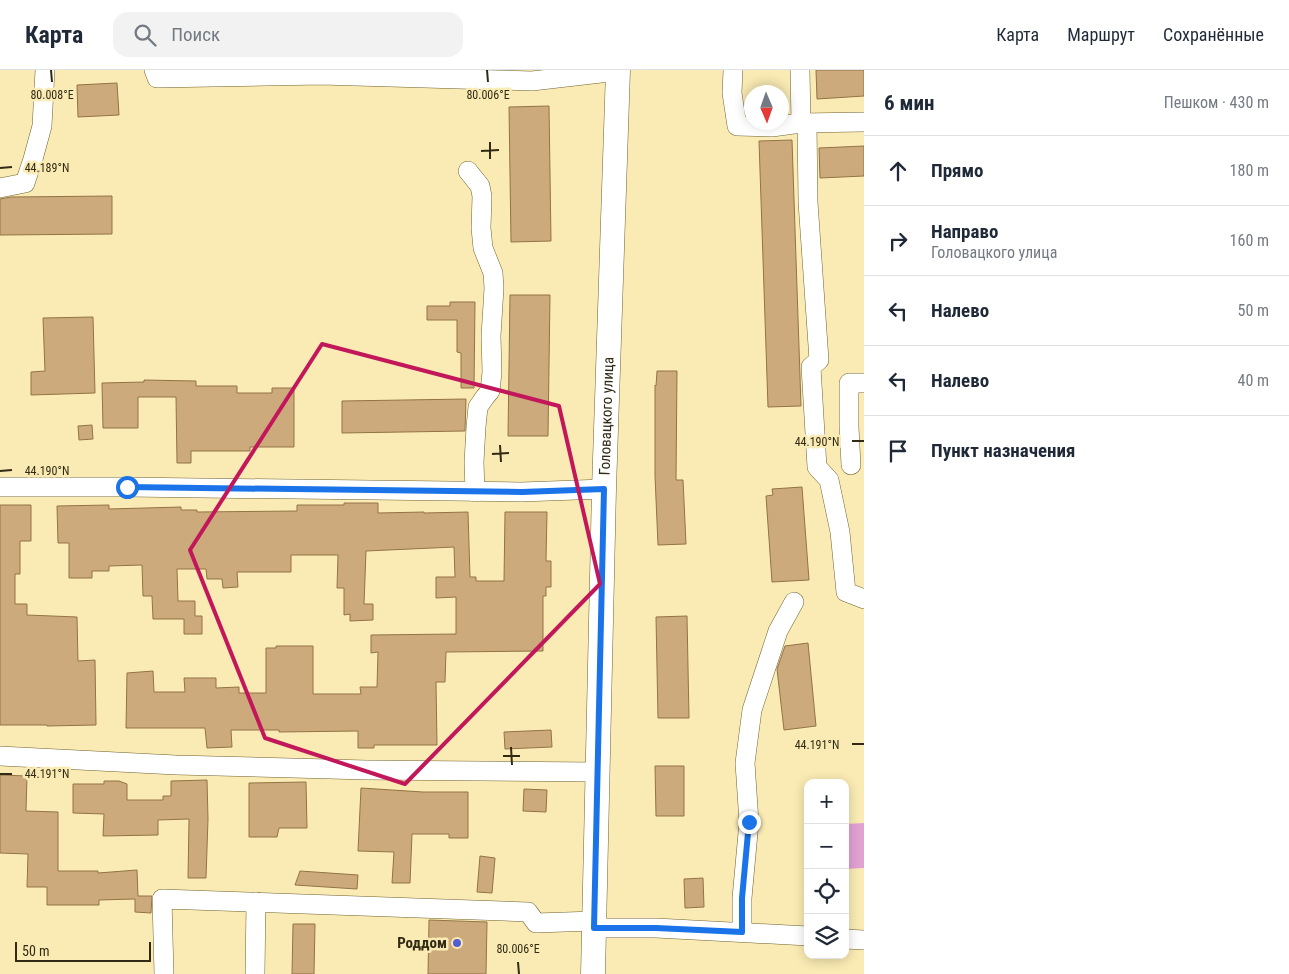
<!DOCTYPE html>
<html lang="ru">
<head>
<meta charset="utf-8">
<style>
  :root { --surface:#fff; --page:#f2f2f3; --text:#1f2937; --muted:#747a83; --line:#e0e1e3 }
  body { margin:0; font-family:"Roboto Condensed",sans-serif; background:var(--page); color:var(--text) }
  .controls { position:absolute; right:15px; bottom:15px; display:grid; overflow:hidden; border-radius:10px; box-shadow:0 2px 12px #0003 }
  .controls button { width:45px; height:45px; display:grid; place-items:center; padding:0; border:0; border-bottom:1px solid var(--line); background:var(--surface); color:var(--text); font:25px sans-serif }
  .compass { position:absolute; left:744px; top:15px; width:45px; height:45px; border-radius:50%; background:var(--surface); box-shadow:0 2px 12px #0003; rotate:178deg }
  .scale { position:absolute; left:15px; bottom:12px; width:136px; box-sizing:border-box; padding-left:5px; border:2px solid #312b15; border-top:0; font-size:14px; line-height:18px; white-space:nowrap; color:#312b15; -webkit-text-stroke:4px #faebb4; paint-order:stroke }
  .stop { position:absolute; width:15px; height:15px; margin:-11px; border:4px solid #1a73e8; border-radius:50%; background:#fff }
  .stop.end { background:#1a73e8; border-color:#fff; box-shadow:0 1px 5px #0008 }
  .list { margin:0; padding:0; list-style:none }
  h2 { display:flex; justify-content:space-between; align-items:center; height:65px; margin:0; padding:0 20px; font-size:21px }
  h2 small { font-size:16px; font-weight:400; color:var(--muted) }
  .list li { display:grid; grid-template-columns:32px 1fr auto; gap:15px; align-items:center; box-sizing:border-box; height:70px; padding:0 20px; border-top:1px solid var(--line) }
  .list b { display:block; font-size:19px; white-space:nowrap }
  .list p { margin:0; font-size:16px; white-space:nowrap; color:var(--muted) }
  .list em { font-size:16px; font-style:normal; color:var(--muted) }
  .icon { flex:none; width:28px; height:28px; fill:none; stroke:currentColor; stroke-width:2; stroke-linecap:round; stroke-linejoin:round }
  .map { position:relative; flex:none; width:864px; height:904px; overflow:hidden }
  header { display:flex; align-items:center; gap:30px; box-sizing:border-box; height:70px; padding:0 25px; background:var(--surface); border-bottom:1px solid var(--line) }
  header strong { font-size:24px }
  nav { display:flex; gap:28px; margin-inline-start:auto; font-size:18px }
  .search { width:350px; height:45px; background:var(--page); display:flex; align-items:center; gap:12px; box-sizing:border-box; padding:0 18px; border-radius:15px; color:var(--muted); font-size:19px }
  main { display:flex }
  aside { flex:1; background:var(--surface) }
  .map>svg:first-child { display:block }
  .green { fill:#e2a1d3 }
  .building { fill:#ccaa7c; stroke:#937346 }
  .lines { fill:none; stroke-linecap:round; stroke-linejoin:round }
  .minor-casing { stroke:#70622e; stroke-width:20 }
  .major-casing { stroke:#70622e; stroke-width:25 }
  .minor { stroke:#fff; stroke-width:19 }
  .major { stroke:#fff; stroke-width:24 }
  .route { stroke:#1a73e8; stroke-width:6 }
  .marked { fill:none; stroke:#c2185b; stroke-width:4; stroke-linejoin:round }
  .ticks { fill:none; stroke:#312b15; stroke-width:2 }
  .poi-dot { fill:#535dd4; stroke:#faebb4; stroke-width:2 }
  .labels { text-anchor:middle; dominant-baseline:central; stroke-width:5; stroke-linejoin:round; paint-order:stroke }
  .street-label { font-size:15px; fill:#312b15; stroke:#faebb4 }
  .poi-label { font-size:15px; font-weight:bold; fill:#312b15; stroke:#faebb4; text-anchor:end }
  .ticks-label { font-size:12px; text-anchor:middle; fill:#312b15; stroke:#faebb4; stroke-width:5; stroke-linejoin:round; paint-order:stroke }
</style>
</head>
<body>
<header>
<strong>Карта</strong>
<div class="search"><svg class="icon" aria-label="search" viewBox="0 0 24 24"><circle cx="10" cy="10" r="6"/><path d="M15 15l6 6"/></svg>Поиск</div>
<nav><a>Карта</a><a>Маршрут</a><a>Сохранённые</a></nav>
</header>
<main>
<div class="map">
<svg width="864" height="904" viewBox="0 0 864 904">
  <rect width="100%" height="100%" fill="#faebb4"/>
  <path class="green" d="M864 753V798L845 799V754Z"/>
  <g class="building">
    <path d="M816 0H864V26L817 29Z"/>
    <path d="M117 13 119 45 78 47 77 15Z"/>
    <path d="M549 36 551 171 511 172 509 37Z"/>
    <path d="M792 70 801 336 768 337 759 71Z"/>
    <path d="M864 76V106L820 108 819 78Z"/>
    <path d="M112 126V164L0 165V129L11 127Z"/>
    <path d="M510 225H550L548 366H508Z"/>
    <path d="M450 232H475L474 318H461V283L457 282V250H427V236H450Z"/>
    <path d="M93 247 95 323 31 325V302L45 301 43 248Z"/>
    <path d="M657 301H677L676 410H683L686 474 658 475 655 406V315L656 316Z"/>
    <path d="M144 310 196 311V316H237V323H272V318H294V377H250V381H191V393H177L176 327H138V358H103L102 313 144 312Z"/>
    <path d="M466 329 465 361 342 363V331Z"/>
    <path d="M92 355 93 369 79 370 78 356Z"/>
    <path d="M802 417 809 510 772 512 766 426 773 425 772 419Z"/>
    <path d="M344 433H378V443L424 442V443L468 442 470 507H476V511H504L505 442H547L546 491H551V517H546V526H543V581L446 582 445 612H436L437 675H374V678H358V661L279 662V660H231L232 677 207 678 205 658H126L127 603 153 601 154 622H185L184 608H216V618L239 617V623H266V578H276V576H313V624H361L360 617H377L378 582 371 583V565L456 564V527L436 528V507H455L454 477 366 481 364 534H373V550L350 551V544L344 545V518H337L338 485H291V502H237L238 517 223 518 222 509H207L206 499H177L178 531H195V546H202V564H184V549H153L152 526H143L142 495 109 496V501H92V508H69V473H58L57 436 109 435V439L181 437V440H197V442L297 441V435H344Z"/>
    <path d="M0 435H31V471H20V504H15V534H27V545L77 547 78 591 95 590 96 655 47 656V655H0Z"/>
    <path d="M687 546 689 648H658L656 547Z"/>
    <path d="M808 573 816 656 784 660 777 599 785 576Z"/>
    <path d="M551 660 552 677 505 679 504 662Z"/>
    <path d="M655 696H684V746H656Z"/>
    <path d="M0 705 27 706 26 741 58 742V801H98V803L137 800 138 826H152L151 843 135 842V829L99 830V835H47V817H27L28 784 0 783Z"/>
    <path d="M207 710 208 749 206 808H188L189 749 158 750V765L103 766 104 744 73 743V714H104V711H119L127 714V730H163V726H171V711Z"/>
    <path d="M306 712 307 758H279L277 767H249V713Z"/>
    <path d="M361 718 423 722H468V768H449V764H412L410 813H392L394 782 358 781Z"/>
    <path d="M524 719 547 720 546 742 523 741Z"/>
    <path d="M480 786 495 788 492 823 477 822Z"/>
    <path d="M300 801 358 805 357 819 295 815Z"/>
    <path d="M703 808 704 837 685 838 684 809Z"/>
    <path d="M429 850 487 852 486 904H428Z"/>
    <path d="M293 854H315L314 904H292Z"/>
  </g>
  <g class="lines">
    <g class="minor-casing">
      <g id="minor">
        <path d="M154 0 157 8 321 5 532 11 618 1"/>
        <path d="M733 0 732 23 737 56 772 57 801 53"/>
        <path d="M800 0 801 53 864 52"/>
        <path d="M807 53 808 132 819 290 811 297 817 397 829 410 840 462 846 522 864 529"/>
        <path d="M468 101 480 116 482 126 481 158 483 178 493 203 494 218 491 266 492 302 490 321 485 327 478 337 476 357 474 392 475 422"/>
        <path d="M0 118 25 113 33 89 42 56 45 0"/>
        <path d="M851 395 849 357V313H864"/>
        <path d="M0 417H127L521 422 604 419"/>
        <path d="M0 686 176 695 367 700 597 702"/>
        <path d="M594 858H656L808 866"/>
        <path d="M742 862V828L749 752 745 693 752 640 778 561 794 532"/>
        <path d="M845 869 864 870"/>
        <path d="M164 904 162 829 528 842 536 853 594 851"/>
        <path d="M255 904 256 832"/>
      </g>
    </g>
    <g class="major-casing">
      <g id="major">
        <path id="s1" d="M593 904 604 419 618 0"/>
      </g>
    </g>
    <use href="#minor" class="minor"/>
    <use href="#major" class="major"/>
  </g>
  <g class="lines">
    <path class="route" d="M127 417 522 422 604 419 594 858H656L742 862V828L749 752"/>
  </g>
  <path class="marked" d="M322 274 559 336 600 514 405 714 265 668 190 480Z"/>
  <path class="ticks" d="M51 0 52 12M487 0 488 12M490 72V89M481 81 499 80M0 98 12 97M852 371H864M500 375 501 392M492 384 509 383M0 401 12 400M852 674H864M511 677 512 695M503 686H520M0 704H12M518 892 519 904"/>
  <circle class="poi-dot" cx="457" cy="873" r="5"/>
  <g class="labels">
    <g class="street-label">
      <text stroke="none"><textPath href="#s1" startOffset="558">Головацкого улица</textPath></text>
    </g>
    <g class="poi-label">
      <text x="447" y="873">Роддом</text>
    </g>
  </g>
  <g class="ticks-label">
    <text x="52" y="29">80.008°E</text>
    <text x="488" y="29">80.006°E</text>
    <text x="47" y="102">44.189°N</text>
    <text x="817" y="376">44.190°N</text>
    <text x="47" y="405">44.190°N</text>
    <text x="817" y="679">44.191°N</text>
    <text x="47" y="708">44.191°N</text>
    <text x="518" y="883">80.006°E</text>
  </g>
</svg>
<div class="controls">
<button>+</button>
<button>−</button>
<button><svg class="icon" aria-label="locate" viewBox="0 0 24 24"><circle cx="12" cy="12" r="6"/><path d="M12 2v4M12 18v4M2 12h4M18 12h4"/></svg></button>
<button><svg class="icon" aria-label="layers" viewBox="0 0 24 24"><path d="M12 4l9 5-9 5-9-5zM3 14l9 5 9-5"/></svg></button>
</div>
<svg class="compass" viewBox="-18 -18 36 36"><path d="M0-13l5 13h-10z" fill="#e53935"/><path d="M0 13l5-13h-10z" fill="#747a83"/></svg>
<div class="scale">50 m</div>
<div class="stop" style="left:127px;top:417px"></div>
<div class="stop end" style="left:749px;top:752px"></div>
</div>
<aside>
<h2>6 мин<small>Пешком · 430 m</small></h2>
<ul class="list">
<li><svg class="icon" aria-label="ahead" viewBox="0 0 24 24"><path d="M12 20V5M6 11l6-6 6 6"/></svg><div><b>Прямо</b></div><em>180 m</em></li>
<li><svg class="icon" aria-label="right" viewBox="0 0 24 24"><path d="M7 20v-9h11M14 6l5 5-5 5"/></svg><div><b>Направо</b><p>Головацкого улица</p></div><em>160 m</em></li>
<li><svg class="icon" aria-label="left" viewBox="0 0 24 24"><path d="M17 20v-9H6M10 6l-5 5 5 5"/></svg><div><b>Налево</b></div><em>50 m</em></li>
<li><svg class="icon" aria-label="left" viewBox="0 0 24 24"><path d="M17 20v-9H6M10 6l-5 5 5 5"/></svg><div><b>Налево</b></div><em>40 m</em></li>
<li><svg class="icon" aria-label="arrive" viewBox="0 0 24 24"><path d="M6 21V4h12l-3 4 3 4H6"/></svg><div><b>Пункт назначения</b></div></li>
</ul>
</aside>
</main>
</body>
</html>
